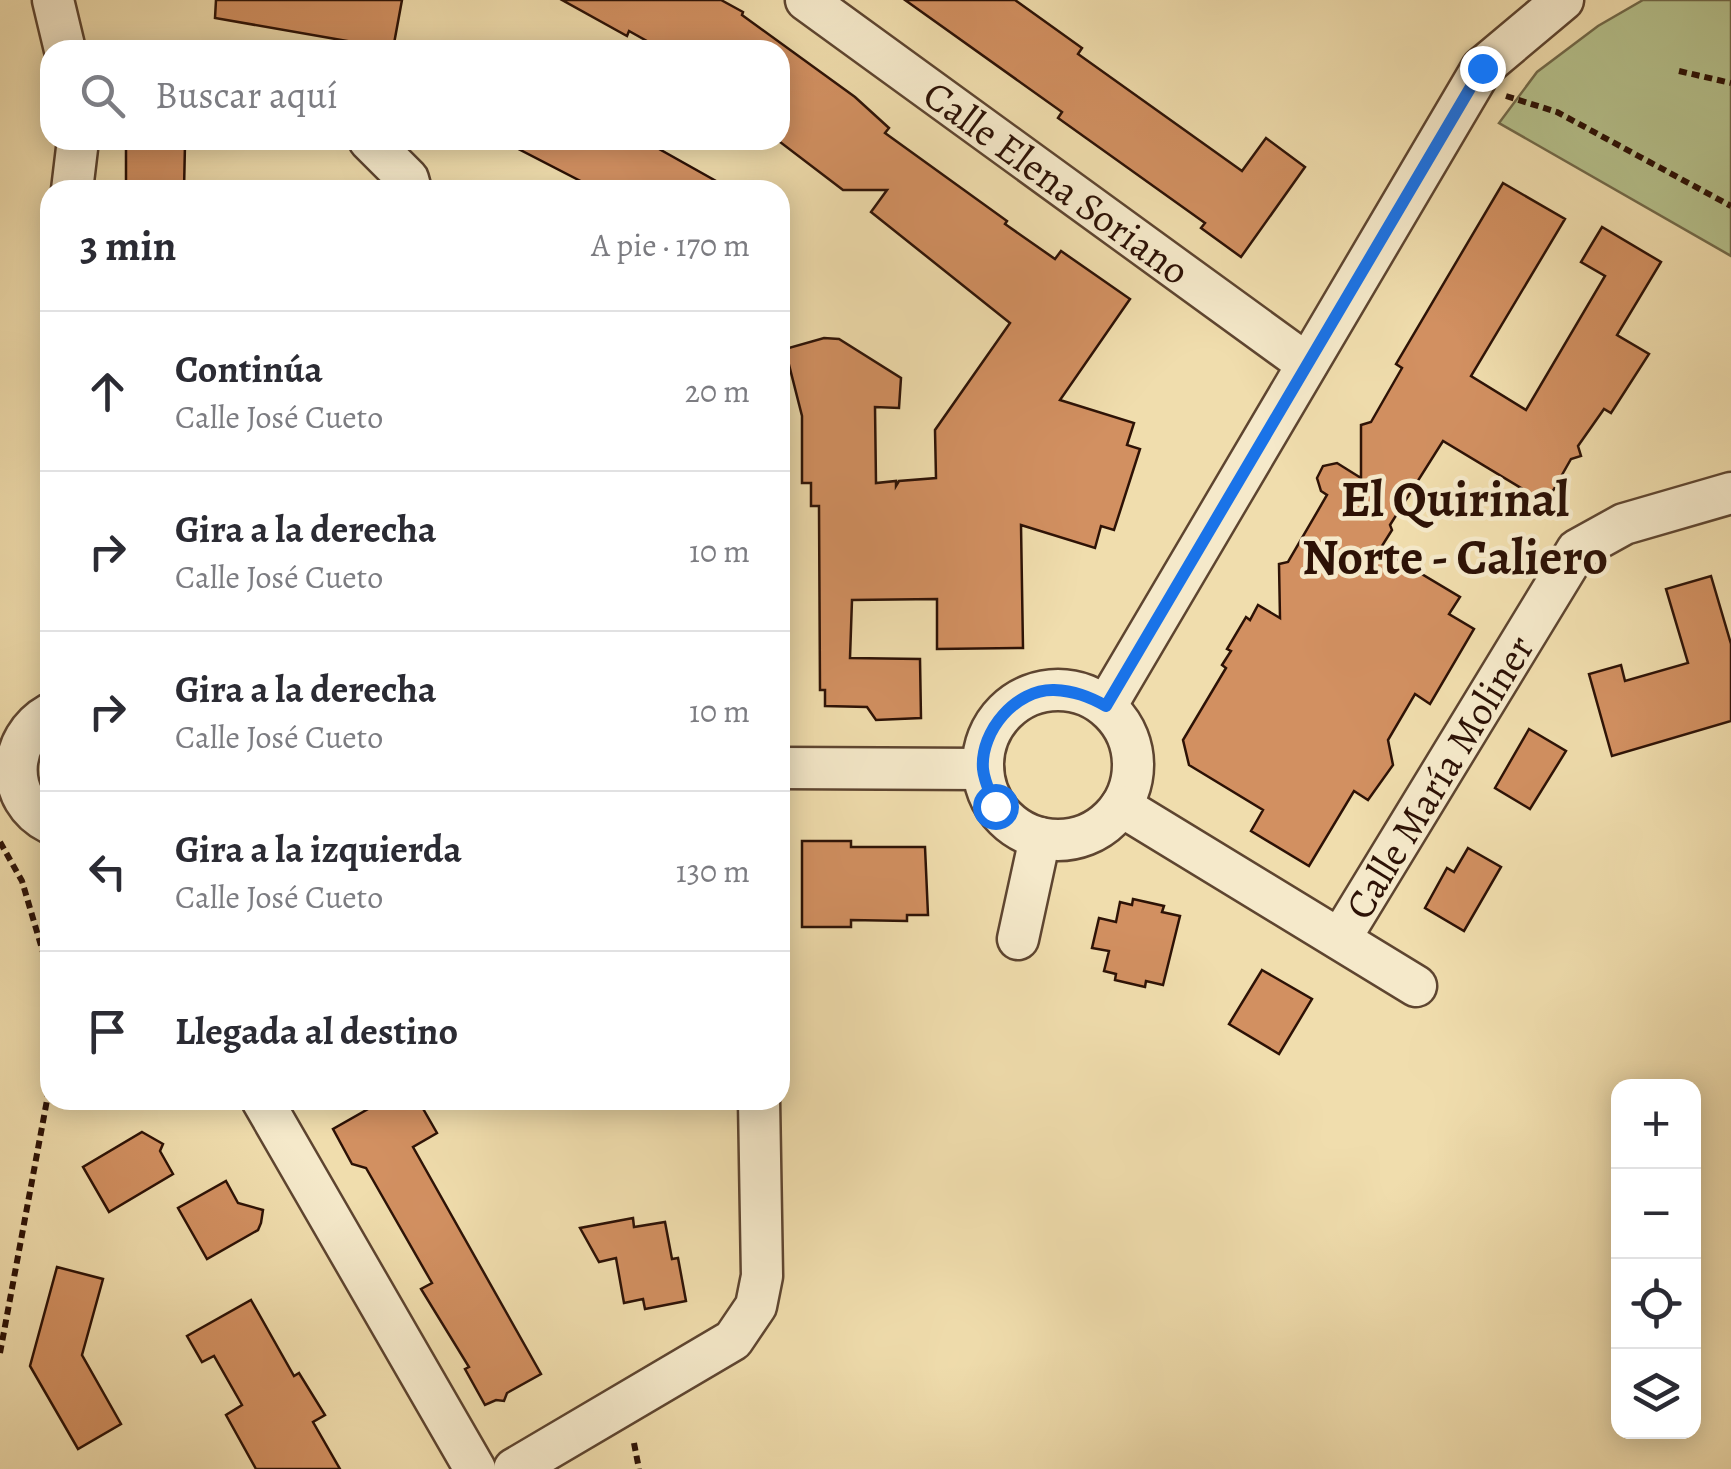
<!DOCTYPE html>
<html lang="es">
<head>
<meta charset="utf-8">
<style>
  :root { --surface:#fff; --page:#f7f7f7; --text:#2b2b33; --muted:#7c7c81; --line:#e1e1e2 }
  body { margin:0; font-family:Alegreya,serif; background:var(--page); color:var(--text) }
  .controls { position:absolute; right:30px; bottom:30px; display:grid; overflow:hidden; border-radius:20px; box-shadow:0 5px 25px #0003 }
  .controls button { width:90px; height:90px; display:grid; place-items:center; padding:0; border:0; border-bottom:2px solid var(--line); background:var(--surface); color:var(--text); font:50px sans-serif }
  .stop { position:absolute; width:30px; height:30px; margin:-22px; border:8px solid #1a73e8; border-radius:50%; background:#fff }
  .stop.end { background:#1a73e8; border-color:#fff; box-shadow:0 2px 10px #0008 }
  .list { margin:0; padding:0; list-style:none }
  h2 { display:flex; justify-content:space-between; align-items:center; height:130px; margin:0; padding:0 40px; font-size:42px }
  h2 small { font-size:32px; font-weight:400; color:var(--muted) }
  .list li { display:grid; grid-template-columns:65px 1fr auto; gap:30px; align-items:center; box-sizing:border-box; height:160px; padding:0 40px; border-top:2px solid var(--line) }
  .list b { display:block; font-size:38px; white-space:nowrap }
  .list p { margin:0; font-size:32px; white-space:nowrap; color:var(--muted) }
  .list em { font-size:32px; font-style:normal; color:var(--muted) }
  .icon { flex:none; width:55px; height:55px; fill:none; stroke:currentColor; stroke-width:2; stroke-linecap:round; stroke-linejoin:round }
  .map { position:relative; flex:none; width:1731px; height:1469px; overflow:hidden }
  .search { position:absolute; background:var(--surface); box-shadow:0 5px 25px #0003; left:40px; top:40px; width:750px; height:110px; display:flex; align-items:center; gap:25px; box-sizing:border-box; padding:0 35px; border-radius:30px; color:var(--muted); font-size:38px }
  .panel { position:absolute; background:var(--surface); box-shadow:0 5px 25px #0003; left:40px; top:180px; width:750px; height:930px; border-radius:30px }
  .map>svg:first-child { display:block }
  .green { fill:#b6c28d; stroke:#726a4a; stroke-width:2.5 }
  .building { fill:#d29061; stroke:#2d1206; stroke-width:2.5 }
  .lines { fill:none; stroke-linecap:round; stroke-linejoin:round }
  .minor-casing { stroke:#5e4530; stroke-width:45 }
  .path { stroke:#2d1206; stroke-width:6; stroke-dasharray:8 5; stroke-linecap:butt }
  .minor { stroke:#f5e9ca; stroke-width:40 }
  .route { stroke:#1a73e8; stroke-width:12 }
  .labels { text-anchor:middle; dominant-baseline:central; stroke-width:9; stroke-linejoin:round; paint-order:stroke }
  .street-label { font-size:40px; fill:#2d1206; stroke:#f5e9ca }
  .district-label { font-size:50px; font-weight:bold; fill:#2d1206; stroke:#f5e9ca }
</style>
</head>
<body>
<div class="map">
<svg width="1731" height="1469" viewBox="0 0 1731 1469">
  <rect width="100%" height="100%" fill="#f0ddad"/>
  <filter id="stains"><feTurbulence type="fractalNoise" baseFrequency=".002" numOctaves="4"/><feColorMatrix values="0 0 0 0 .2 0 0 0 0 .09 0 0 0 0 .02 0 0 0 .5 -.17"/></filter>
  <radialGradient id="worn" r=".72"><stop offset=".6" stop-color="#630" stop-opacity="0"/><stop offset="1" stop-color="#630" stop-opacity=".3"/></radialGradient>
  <path class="green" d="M1643 0H1731V256L1499 123 1537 72 1598 26Z"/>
  <g class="building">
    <path d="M216 0H402L393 49 215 18Z"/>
    <path d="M562 0H721L743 12 742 15 855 97 889 128 885 133 1007 221 1005 224 1055 259 1061 251 1130 299 1060 400 1134 423 1127 445 1140 449 1114 530 1101 526 1095 548 1021 525 1023 648 937 649V599L852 600 850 658 920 659 921 718 876 720 867 707 825 706V690H820L819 506H811V483H802V416L785 349 824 338 839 339 901 378 899 408 875 407 876 483 896 481V486L899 481 936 478 935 430 1010 323 871 212 887 190H843L780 142V50H663L629 31 627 36Z"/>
    <path d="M905 0H1015L1082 48 1078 54 1242 171 1266 138 1305 167 1241 257 1201 228 1205 223 1058 118 1062 112Z"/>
    <path d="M501 140H643L732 190H598Z"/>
    <path d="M126 144H185L184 190H126Z"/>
    <path d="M1503 183 1565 219 1471 376 1526 410 1605 276 1581 262 1602 227 1661 262 1617 335 1649 354 1611 413 1604 409 1578 446 1581 456 1571 459 1546 503 1443 441 1390 525 1392 530 1380 549 1460 597 1449 614 1474 629 1430 704 1415 694 1388 740 1393 765 1368 800 1354 791 1309 866 1251 831 1263 810 1189 765 1183 740 1226 668 1222 665 1231 651 1227 649 1246 617 1250 620 1258 605 1280 618 1279 564 1288 562 1327 495 1321 491 1317 478 1323 466 1337 463 1361 478V425L1371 422 1402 368 1396 364Z"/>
    <path d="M1711 576 1731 644V721L1612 756 1589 674 1621 665 1625 681 1688 663 1666 589Z"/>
    <path d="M1529 729 1566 751 1530 809 1495 788Z"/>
    <path d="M802 841H851V847H925L928 915H907V921L851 920V927H802Z"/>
    <path d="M1468 848 1501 867 1464 931 1425 908 1447 868 1454 872Z"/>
    <path d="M1133 899 1164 906 1162 912 1180 916 1163 985 1146 981 1145 987 1115 980 1116 974 1104 971 1109 951 1092 948 1099 918 1116 922 1120 902 1132 905Z"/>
    <path d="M1262 970 1312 999 1279 1054 1229 1024Z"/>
    <path d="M384 1100H418L437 1133 413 1147 541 1374 507 1393 504 1401 496 1400 485 1405 465 1369 469 1367 421 1289 432 1283 366 1168 352 1164 333 1129Z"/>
    <path d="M142 1132 163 1144 160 1151 173 1174 109 1212 83 1167Z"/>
    <path d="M226 1181 238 1203 263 1210 261 1223 258 1230 207 1259 178 1208Z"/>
    <path d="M633 1218 634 1227 665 1222 672 1259 678 1258 686 1301 645 1309 643 1299 624 1303 616 1258 599 1262 580 1228Z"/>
    <path d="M57 1267 103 1279 82 1355 121 1424 78 1449 30 1366Z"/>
    <path d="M251 1300 294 1376 299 1373 325 1415 313 1422 340 1469H256L226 1415 242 1405 214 1356 202 1362 187 1336Z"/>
  </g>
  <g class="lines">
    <g class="minor-casing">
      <g id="minor">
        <path d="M53 0 65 50"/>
        <path id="s1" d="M806 0 1307 364"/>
        <path d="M369 140 408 179 411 190"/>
        <path d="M72 190 78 140"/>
        <circle cx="1058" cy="765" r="75"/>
        <path d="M1106 706 1482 68 1563 0"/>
        <path d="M50 714C7 738 4 800 50 823"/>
        <path d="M780 768 983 769"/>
        <path d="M1121 806 1416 986"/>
        <path d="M1018 939 1040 838"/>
        <path id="s2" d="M1340 939 1577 550 1624 524 1731 493"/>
        <path d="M262 1100 475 1469"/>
        <path d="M514 1469 733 1340 756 1306 762 1276 759 1100"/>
      </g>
    </g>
    <g class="path">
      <path d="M1679 71 1731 83"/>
      <path d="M1506 96 1557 112 1731 206"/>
      <path d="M0 842 22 881 50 976"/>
      <path d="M0 1353 50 1084"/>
      <path d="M634 1443 639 1469"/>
    </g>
    <use href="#minor" class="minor"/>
  </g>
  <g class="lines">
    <path class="route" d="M995 806C991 795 984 781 983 769 980 731 1016 689 1054 690 1074 691 1088 696 1106 706L1482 68"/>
  </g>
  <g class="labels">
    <g class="street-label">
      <text stroke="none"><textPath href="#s1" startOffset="310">Calle Elena Soriano</textPath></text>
      <text stroke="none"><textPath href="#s2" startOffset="190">Calle María Moliner</textPath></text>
    </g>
    <g class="district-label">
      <text x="1455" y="499">El Quirinal<tspan x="1455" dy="58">Norte - Caliero</tspan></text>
    </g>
  </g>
  <rect width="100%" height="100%" filter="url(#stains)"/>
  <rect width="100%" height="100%" fill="url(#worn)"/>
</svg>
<div class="controls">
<button>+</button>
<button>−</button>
<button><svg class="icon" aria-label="locate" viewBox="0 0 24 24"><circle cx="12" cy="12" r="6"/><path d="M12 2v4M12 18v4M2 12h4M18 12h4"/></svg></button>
<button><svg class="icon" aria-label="layers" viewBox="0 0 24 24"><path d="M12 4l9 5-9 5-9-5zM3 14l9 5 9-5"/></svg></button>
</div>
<div class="stop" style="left:995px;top:806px"></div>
<div class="stop end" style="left:1482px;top:68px"></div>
<div class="search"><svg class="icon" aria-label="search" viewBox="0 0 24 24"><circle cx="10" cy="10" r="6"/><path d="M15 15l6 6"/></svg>Buscar aquí</div>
<section class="panel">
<h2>3 min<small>A pie · 170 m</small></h2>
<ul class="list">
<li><svg class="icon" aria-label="ahead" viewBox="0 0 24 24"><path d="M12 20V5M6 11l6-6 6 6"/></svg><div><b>Continúa</b><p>Calle José Cueto</p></div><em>20 m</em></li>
<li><svg class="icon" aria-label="right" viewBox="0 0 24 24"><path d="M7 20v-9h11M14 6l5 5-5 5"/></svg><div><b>Gira a la derecha</b><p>Calle José Cueto</p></div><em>10 m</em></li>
<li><svg class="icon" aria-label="right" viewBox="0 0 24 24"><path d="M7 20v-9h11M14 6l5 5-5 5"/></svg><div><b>Gira a la derecha</b><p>Calle José Cueto</p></div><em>10 m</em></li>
<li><svg class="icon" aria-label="left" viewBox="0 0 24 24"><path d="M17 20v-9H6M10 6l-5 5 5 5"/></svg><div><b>Gira a la izquierda</b><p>Calle José Cueto</p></div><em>130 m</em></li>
<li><svg class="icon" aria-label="arrive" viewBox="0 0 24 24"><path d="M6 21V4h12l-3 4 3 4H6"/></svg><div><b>Llegada al destino</b></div></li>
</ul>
</section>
</div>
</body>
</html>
